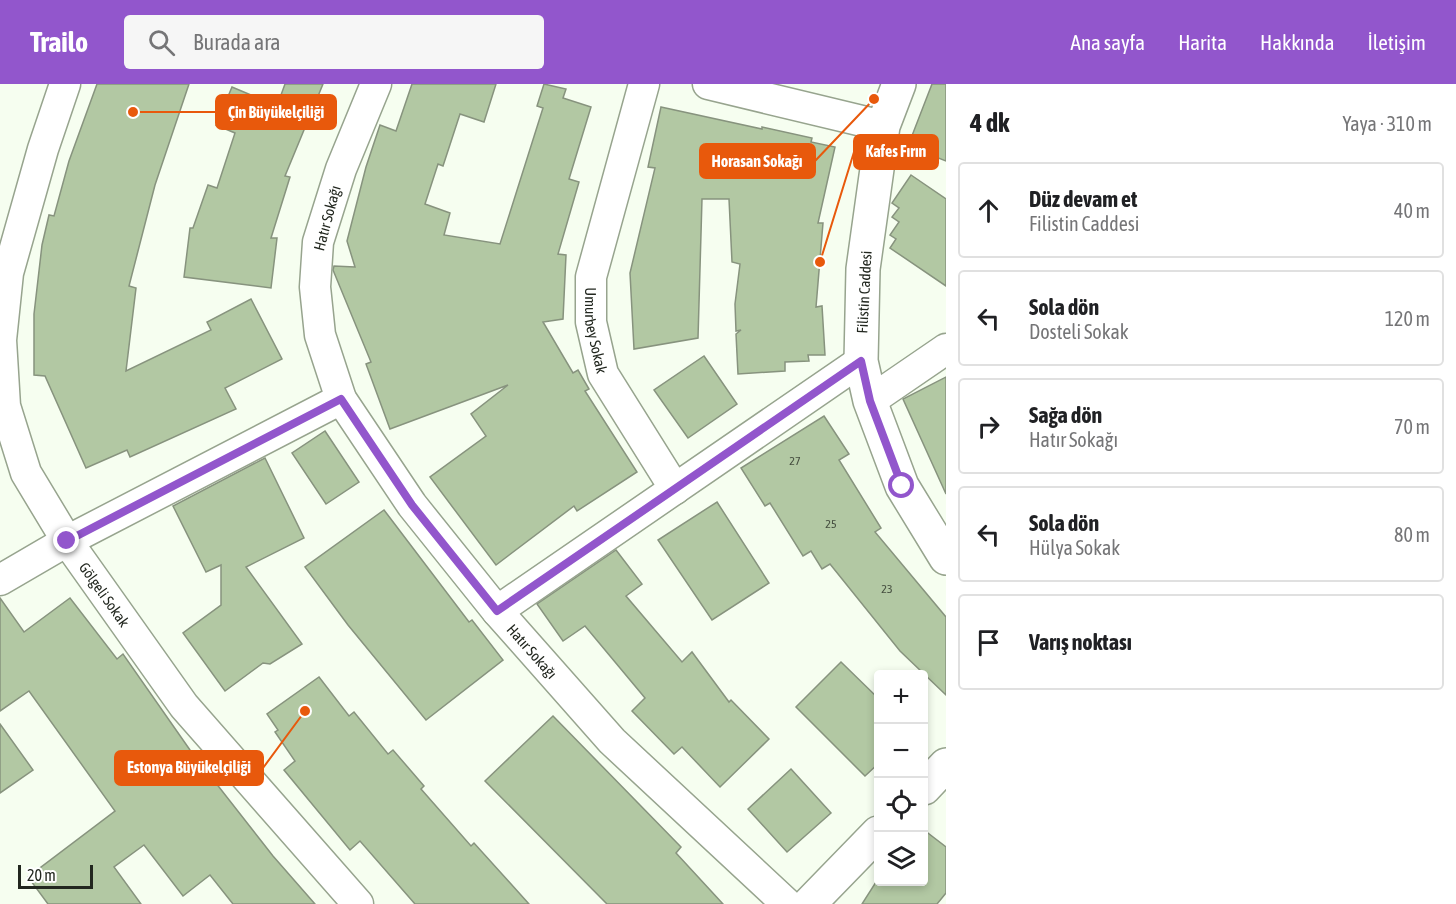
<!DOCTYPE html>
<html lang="tr">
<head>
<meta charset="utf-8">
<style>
  :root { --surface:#fff; --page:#f6f6f6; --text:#202124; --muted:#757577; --line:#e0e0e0; --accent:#9256cc }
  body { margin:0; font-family:"Asap Condensed",sans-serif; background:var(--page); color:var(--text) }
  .controls { position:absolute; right:18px; bottom:18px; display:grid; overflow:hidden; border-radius:6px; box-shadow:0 3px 9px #0003 }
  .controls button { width:54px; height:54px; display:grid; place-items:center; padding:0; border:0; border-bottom:2px solid var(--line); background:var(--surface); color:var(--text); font:30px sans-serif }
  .scale { position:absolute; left:18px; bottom:15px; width:75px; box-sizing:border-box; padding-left:6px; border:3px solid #22271f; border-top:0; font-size:16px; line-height:21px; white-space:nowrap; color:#22271f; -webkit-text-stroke:4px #fff; paint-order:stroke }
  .stop { position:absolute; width:18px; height:18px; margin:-14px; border:4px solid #9256cc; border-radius:50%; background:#fff }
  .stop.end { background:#9256cc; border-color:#fff; box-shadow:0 2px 6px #0008 }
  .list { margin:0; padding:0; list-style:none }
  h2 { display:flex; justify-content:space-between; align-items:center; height:78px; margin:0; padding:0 24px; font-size:26px }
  h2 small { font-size:20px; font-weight:400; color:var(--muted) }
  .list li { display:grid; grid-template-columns:39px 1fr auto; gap:18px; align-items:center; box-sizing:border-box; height:96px; margin:0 12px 12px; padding:0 12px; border:2px solid var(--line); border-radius:6px }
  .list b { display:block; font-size:22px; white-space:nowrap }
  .list p { margin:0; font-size:20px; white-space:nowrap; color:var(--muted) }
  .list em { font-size:20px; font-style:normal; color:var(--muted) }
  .icon { flex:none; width:33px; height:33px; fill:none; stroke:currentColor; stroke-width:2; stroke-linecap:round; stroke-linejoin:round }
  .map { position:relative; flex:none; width:946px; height:820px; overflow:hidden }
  header { display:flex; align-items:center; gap:36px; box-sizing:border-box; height:84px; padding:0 30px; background:var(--accent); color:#fff }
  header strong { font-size:28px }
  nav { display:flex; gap:33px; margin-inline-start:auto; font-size:21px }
  .search { width:420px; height:54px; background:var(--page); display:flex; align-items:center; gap:15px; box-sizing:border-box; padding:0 21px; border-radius:6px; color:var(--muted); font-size:22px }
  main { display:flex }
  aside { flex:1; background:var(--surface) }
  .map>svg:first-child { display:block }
  .building { fill:#b2c8a3; stroke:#87937e; stroke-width:1.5 }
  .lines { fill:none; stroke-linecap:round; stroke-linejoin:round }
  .minor-casing { stroke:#97a48e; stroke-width:33 }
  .tertiary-casing { stroke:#97a48e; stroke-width:36 }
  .secondary-casing { stroke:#97a48e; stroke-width:36 }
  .minor { stroke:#fff; stroke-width:30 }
  .tertiary { stroke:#fff; stroke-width:33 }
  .secondary { stroke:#fff; stroke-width:33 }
  .route { stroke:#9256cc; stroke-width:8 }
  .labels { text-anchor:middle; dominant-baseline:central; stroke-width:6; stroke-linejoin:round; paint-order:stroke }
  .number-label { font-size:12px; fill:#464f40 }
  .street-label { font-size:15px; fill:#22271f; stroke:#fff }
  .leader { fill:none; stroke:#e8590c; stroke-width:2 }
  .callout-dot { fill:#e8590c; stroke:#fff; stroke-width:2 }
  .callout { fill:#e8590c; stroke:#e8590c; stroke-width:2 }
  .callout-label { font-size:16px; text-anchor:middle; font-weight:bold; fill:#fff }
</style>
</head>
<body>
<header>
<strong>Trailo</strong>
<div class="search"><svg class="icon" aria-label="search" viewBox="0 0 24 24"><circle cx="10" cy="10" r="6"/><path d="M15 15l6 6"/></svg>Burada ara</div>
<nav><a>Ana sayfa</a><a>Harita</a><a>Hakkında</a><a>İletişim</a></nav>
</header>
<main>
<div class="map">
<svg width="946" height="820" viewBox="0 0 946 820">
  <rect width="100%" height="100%" fill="#f6fef0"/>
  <g class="building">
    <path d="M97 0H189L155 101 129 202 136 204 126 287 211 246 207 238 251 215 282 275 225 304 236 325 130 373 127 366 86 384 45 292 34 291V230L42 161 49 131 54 132 69 77Z"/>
    <path d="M285 0H323L285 92 290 93 271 154H277L271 204 184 193 190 144H193L208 101 217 104 235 49 216 41 232 3 277 22Z"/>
    <path d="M412 0H496L484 38 460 30 443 82 438 80 425 120 450 129 444 151 500 160 543 24 537 22 544 0 566 5 563 14 591 23 569 95 579 98 558 170 566 171 563 235 543 238 573 289 578 286 589 305 585 307 637 388 577 427 574 422 496 481 430 393 486 352 471 330 508 301 390 345 366 280 371 278 333 186 334 182 355 183 347 157 366 83 380 41 396 47Z"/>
    <path d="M932 0H946V77L908 62Z"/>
    <path d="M661 23 762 45V43L812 54 811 58 835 63 818 139H823L816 223 822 222 825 271H808L809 277 785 278V287L738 290 736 250 741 246 736 247 735 220 740 180 732 178 729 115H702L698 254 634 265 630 189 655 84 648 83Z"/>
    <path d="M911 91 946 115V202L890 164 896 155 890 151 899 138 892 133 899 124 892 119Z"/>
    <path d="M704 272 737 320 688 354 654 306Z"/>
    <path d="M946 293V410L903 315Z"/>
    <path d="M824 332 849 370 839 376 881 444 875 448 946 533V611L900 567 830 480 822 485 811 467 803 472 770 419 765 422 741 384Z"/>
    <path d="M325 347 359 398 326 420 292 369Z"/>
    <path d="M265 374 304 454 246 483 302 560 270 580 263 579 225 607 183 549 221 521V481L206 488 173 422Z"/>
    <path d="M717 418 769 499 712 536 658 456Z"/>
    <path d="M384 426 469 538 472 536 503 576 426 636 348 541 305 483Z"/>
    <path d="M616 466 642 500 626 512 682 578 692 568 729 618 731 616 769 655 720 703 682 663 674 670 632 627 645 614 585 542 563 557 537 520Z"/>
    <path d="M0 514 24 548 70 514 117 575 123 570 190 666 273 772 315 820H233L210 791 183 812 144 761 114 783 141 820H48L28 793 115 727 29 607 0 627Z"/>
    <path d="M841 578 879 615V679L865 692 796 623Z"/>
    <path d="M319 593 349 632 354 628 388 670 393 666 424 702 421 705 471 762 474 759 529 820H415L360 757 350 766 284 686 295 677 275 648 278 646 267 630Z"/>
    <path d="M553 632 681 763 676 769 723 820H607L485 697Z"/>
    <path d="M0 640 33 686 0 709Z"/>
    <path d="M791 685 831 729 787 768 748 725Z"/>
    <path d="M924 746 946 763V809L937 820H862L876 798H924Z"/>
  </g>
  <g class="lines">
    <g class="minor-casing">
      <g id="minor">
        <path id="s1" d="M65 0 43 65 8 189 1 256 5 322 26 389 67 457 184 622 358 820"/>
        <path id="s2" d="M376 0 341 85 318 158 315 203 320 251 341 315 412 421 497 527 612 657 787 820"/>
        <path id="s3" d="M644 0 591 193V238L603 290 675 405"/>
        <path d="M708 0 883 42"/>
        <path d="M870 317 946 265"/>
        <path d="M0 496 67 457 341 315"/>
        <path d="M497 527 861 277"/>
      </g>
    </g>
    <g class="tertiary-casing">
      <path id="tertiary" d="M899 0 883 42 863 185 861 277 870 317 902 402 946 474"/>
    </g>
    <g class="secondary-casing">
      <g id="secondary">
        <path d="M924 704 946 681"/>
        <path d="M809 820 878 749"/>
      </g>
    </g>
    <use href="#minor" class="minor"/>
    <use href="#tertiary" class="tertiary"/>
    <use href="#secondary" class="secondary"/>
  </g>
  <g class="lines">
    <path class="route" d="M67 457 341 315 412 421 497 527 861 277 870 317 902 402"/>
  </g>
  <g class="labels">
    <g class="number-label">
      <text x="795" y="377">27</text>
      <text x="831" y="440">25</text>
      <text x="887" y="505">23</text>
    </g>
    <g class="street-label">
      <text transform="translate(327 134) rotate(-75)">Hatır Sokağı</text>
      <text transform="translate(864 208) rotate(-87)">Filistin Caddesi</text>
      <text stroke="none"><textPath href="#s3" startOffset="254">Umurbey Sokak</textPath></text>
      <text stroke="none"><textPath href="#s1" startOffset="546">Gölgeli Sokak</textPath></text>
      <text stroke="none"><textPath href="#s2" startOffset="646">Hatır Sokağı</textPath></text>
    </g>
  </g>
  <path class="leader" d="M133 28L216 28M820 178L854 68M874 15L815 77M305 627L263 684"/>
  <g class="callout-dot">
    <circle cx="133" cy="28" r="6"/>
    <circle cx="820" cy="178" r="6"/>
    <circle cx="874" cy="15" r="6"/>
    <circle cx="305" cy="627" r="6"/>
  </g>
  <g class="callout">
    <rect x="216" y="11" width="120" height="34" rx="6"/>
    <rect x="854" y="51" width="84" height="34" rx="6"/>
    <rect x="700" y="60" width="115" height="34" rx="6"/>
    <rect x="115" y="667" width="148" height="34" rx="6"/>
  </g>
  <g class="callout-label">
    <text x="276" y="34">Çin Büyükelçiliği</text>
    <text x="896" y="73">Kafes Fırın</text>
    <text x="757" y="83">Horasan Sokağı</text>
    <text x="189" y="689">Estonya Büyükelçiliği</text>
  </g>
</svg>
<div class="controls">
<button>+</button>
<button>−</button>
<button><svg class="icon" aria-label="locate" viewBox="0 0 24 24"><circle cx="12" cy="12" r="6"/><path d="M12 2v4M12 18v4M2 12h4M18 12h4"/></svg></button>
<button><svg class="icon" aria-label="layers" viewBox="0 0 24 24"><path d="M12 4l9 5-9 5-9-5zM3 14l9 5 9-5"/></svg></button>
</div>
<div class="scale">20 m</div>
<div class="stop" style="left:902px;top:402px"></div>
<div class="stop end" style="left:67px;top:457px"></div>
</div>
<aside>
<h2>4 dk<small>Yaya · 310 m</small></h2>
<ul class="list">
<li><svg class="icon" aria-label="ahead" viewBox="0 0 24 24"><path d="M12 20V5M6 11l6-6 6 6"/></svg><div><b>Düz devam et</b><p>Filistin Caddesi</p></div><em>40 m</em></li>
<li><svg class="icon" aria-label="left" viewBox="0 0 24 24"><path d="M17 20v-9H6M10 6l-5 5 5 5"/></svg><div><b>Sola dön</b><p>Dosteli Sokak</p></div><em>120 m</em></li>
<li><svg class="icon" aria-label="right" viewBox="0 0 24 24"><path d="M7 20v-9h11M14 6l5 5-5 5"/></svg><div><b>Sağa dön</b><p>Hatır Sokağı</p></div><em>70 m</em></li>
<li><svg class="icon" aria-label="left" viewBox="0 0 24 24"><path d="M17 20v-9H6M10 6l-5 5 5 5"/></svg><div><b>Sola dön</b><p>Hülya Sokak</p></div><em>80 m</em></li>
<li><svg class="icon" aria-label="arrive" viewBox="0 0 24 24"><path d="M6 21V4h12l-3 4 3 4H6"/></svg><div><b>Varış noktası</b></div></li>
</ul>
</aside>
</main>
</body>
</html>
